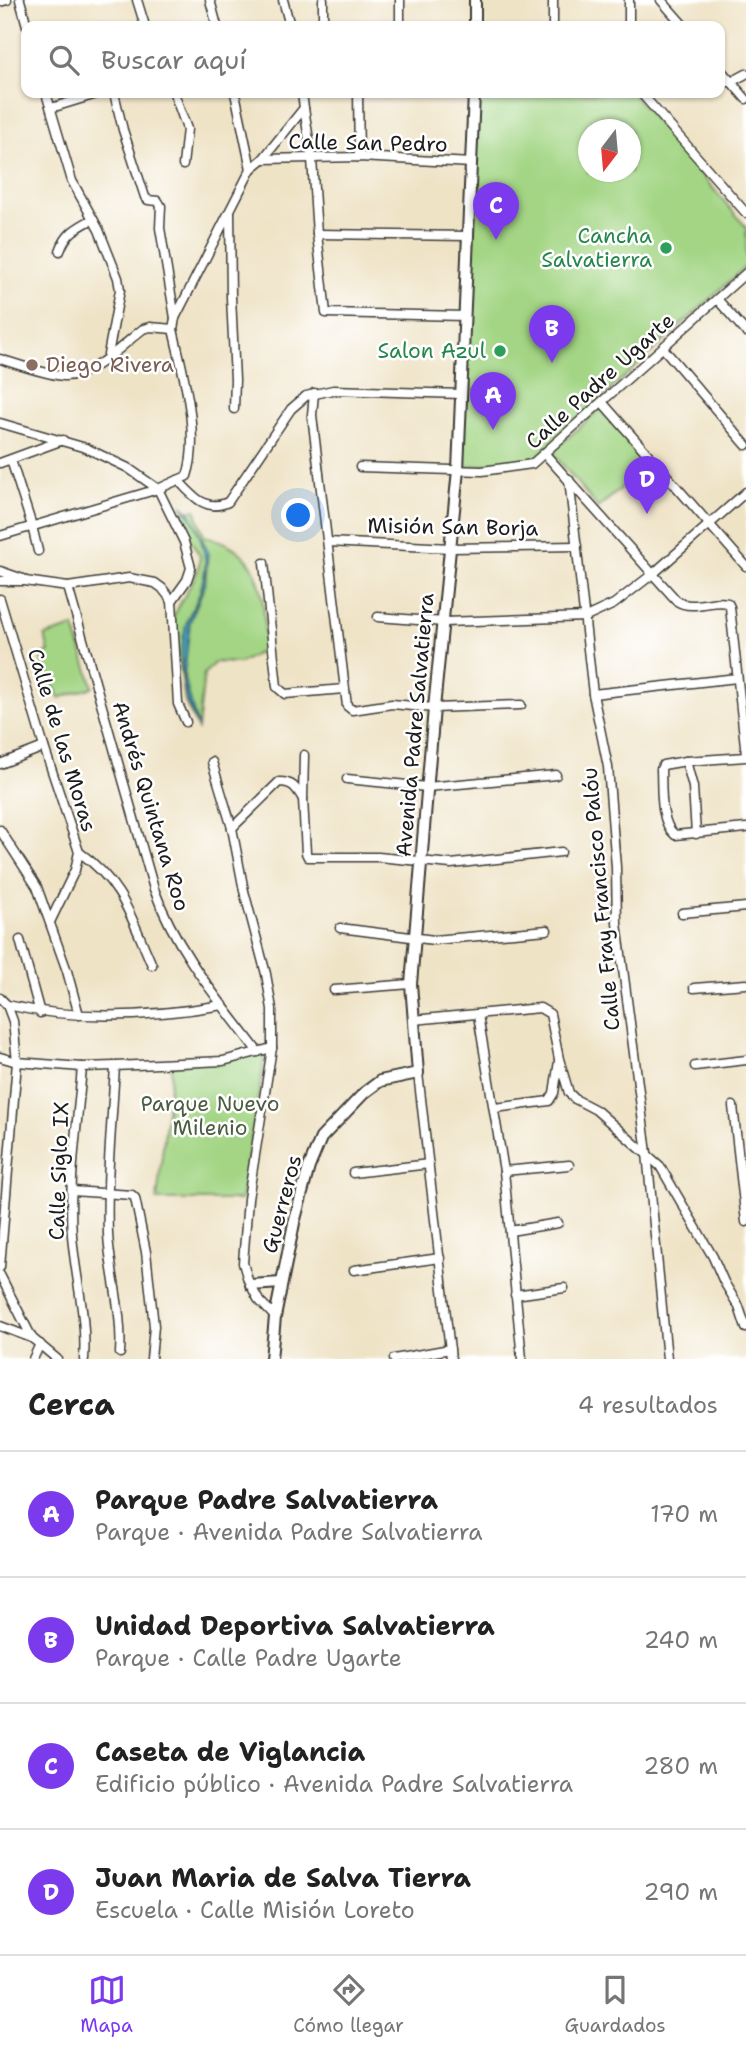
<!DOCTYPE html>
<html lang="es">
<head>
<meta charset="utf-8">
<style>
  :root { --surface:#fff; --page:#f6f6f6; --text:#222; --muted:#767676; --line:#e0e0e0; --accent:#7c3aed }
  body { margin:0; font-family:"Shantell Sans",sans-serif; background:var(--page); color:var(--text) }
  .compass { position:absolute; left:578px; top:119px; width:63px; height:63px; border-radius:50%; background:var(--surface); box-shadow:0 2px 5px #0004; rotate:196deg }
  .you { position:absolute; left:299px; top:516px; width:24px; height:24px; margin:-18px; border:5px solid #fff; border-radius:50%; background:#1a73e8; box-shadow:0 0 0 10px #1a73e833 }
  .badge { display:grid; place-items:center; width:46px; height:46px; border-radius:50%; background:var(--accent); color:#fff; font-size:23px; font-weight:700 }
  .pin { position:absolute; translate:-50% -58px; filter:drop-shadow(0 2px 4px #0008) }
  .pin::after { content:''; position:absolute; top:37px; width:24px; height:21px; background:inherit; clip-path:polygon(0 0,100% 0,50% 100%) }
  .list { margin:0; padding:0; list-style:none }
  h2 { display:flex; justify-content:space-between; align-items:center; height:91px; margin:0; padding:0 28px; font-size:30px }
  h2 small { font-size:23px; font-weight:400; color:var(--muted) }
  .list li { display:grid; grid-template-columns:46px 1fr auto; gap:21px; align-items:center; box-sizing:border-box; height:126px; padding:0 28px; border-top:2px solid var(--line) }
  .list b { display:block; font-size:26px; white-space:nowrap }
  .list p { margin:0; font-size:23px; white-space:nowrap; color:var(--muted) }
  .list em { font-size:23px; font-style:normal; color:var(--muted) }
  .icon { flex:none; width:38px; height:38px; fill:none; stroke:currentColor; stroke-width:2; stroke-linecap:round; stroke-linejoin:round }
  .map { position:relative; flex:none; width:746px; height:1359px; overflow:hidden }
  .search { position:absolute; background:var(--surface); box-shadow:0 2px 5px #0004; left:21px; right:21px; top:21px; height:77px; display:flex; align-items:center; gap:18px; box-sizing:border-box; padding:0 24px; border-radius:14px; color:var(--muted); font-size:26px }
  .sheet { height:595px; background:var(--surface) }
  nav { display:flex; justify-content:space-around; align-items:center; box-sizing:border-box; height:98px; border-top:2px solid var(--line); background:var(--surface); font-size:19px; color:var(--muted) }
  nav a { display:grid; justify-items:center; gap:4px }
  nav .on { color:var(--accent) }
  .map>svg:first-child { display:block }
  .green { fill:#a3d584; stroke:#607850; stroke-width:2; fill-rule:evenodd }
  .water { fill:#48a6c7; stroke:#326172; stroke-width:2 }
  .lines { fill:none; stroke-linecap:round; stroke-linejoin:round }
  .minor-casing { stroke:#3c3a36; stroke-width:11 }
  .major-casing { stroke:#3c3a36; stroke-width:14 }
  .minor { stroke:#fff; stroke-width:8 }
  .major { stroke:#fff; stroke-width:10 }
  .leisure-dot { fill:#2e9e5b; stroke:#fff; stroke-width:2.5 }
  .education-dot { fill:#8d6e63; stroke:#fff; stroke-width:2.5 }
  .labels { text-anchor:middle; dominant-baseline:central; stroke-width:5; stroke-linejoin:round; paint-order:stroke }
  .street-label { font-size:21px; fill:#1c1c1c; stroke:#fff }
  .leisure-label { font-size:21px; fill:#27864d; stroke:#fff; text-anchor:end }
  .education-label { font-size:21px; fill:#785e54; stroke:#fff; text-anchor:start }
  .park-label { font-size:21px; fill:#4b5d40; stroke:#fff }
</style>
</head>
<body>
<div class="map">
<svg width="746" height="1359" viewBox="0 0 746 1359">
  <rect width="100%" height="100%" fill="#fff"/>
  <filter id="ink" filterUnits="userSpaceOnUse"><feTurbulence type="fractalNoise" baseFrequency=".0143" numOctaves="2"/><feDisplacementMap in="SourceGraphic" scale="14" xChannelSelector="R" yChannelSelector="G"/><feConvolveMatrix kernelMatrix="1 2 1 2 8 2 1 2 1" color-interpolation-filters="sRGB"/></filter>
  <filter id="wash" filterUnits="userSpaceOnUse"><feTurbulence type="fractalNoise" baseFrequency=".00686" numOctaves="4" result="noise"/><feDisplacementMap in="SourceGraphic" scale="28" xChannelSelector="R" yChannelSelector="G"/><feGaussianBlur stdDeviation="1.57" result="paint"/><feColorMatrix in="noise" values="0 0 0 0 0 0 0 0 0 0 0 0 0 0 0 0 0 1.4 0 .05"/><feComposite in="paint" operator="in"/></filter>
  <g filter="url(#wash)">
    <rect width="100%" height="100%" fill="#efe3c6"/>
    <g class="green">
      <path d="M479 93H632L746 227V266L532 461 460 467ZM588 130H630V172H588Z"/>
      <path d="M601 408 648 465 598 508 552 452Z"/>
      <path d="M195 509 204 536C266 549 264 597 265 649L240 663 215 662 204 674 198 729 185 702 173 617 198 571 200 556 191 541 180 513Z"/>
      <path d="M74 627 93 687 59 698 40 656 49 652 45 636Z"/>
      <path d="M266 1049 241 1200H157L172 1066Z"/>
    </g>
    <path class="water" d="M182 505 189 511 208 552 205 584 190 622 184 676 198 729C182 697 177 660 186 625 188 614 196 605 199 595 202 585 207 569 205 558 203 540 194 518 182 505Z"/>
  </g>
  <g filter="url(#ink)">
    <g class="lines">
      <g class="minor-casing">
        <g id="minor">
          <path d="M20 0 27 26"/>
          <path d="M137 0 145 26"/>
          <path d="M210 0 217 26"/>
          <path d="M283 0 290 26"/>
          <path d="M629 0V26"/>
          <path d="M661 0 684 26"/>
          <path d="M0 2 7 0"/>
          <path d="M323 26V0"/>
          <path d="M400 26V0"/>
          <path d="M553 26V0"/>
          <path d="M720 69 746 99"/>
          <path d="M720 82H731L746 74"/>
          <path d="M46 93 72 181 99 230 118 278 120 290 107 360"/>
          <path d="M114 93 123 130 145 197 148 200 158 201 161 206 160 228 175 318"/>
          <path d="M174 93 187 129 183 165"/>
          <path d="M358 93 359 157"/>
          <path d="M641 93 746 213"/>
          <path d="M51 108 100 93"/>
          <path d="M304 108 312 159 317 234 326 313 465 316"/>
          <path d="M263 159 359 157 472 163"/>
          <path d="M251 169 263 159 304 108 302 93"/>
          <path d="M230 212 231 297 235 380 234 409"/>
          <path d="M317 234 469 236"/>
          <path d="M60 251C66 233 76 228 93 219"/>
          <path d="M717 299 746 332"/>
          <path d="M663 348 746 445"/>
          <path d="M0 359C20 365 43 374 64 376 93 377 122 345 143 329L150 327 173 329"/>
          <path d="M314 393 312 415 347 706 352 710 392 704 434 708 521 705"/>
          <path d="M602 402 746 566"/>
          <path d="M0 423 86 448 128 468 158 489 184 542 191 568 187 580 172 601"/>
          <path d="M545 454 677 601C693 611 711 599 728 603L730 607 746 755"/>
          <path d="M11 460 32 526 38 551"/>
          <path d="M0 463 63 440"/>
          <path d="M360 467 482 471 532 464 746 273"/>
          <path d="M569 479 593 694 608 767 616 867 617 923 647 1153 667 1359"/>
          <path d="M178 480C192 495 206 513 228 502L291 409 306 396 333 390 461 394"/>
          <path d="M0 536 158 489 187 476C201 435 182 370 173 329L175 318 251 169 235 93"/>
          <path d="M328 542 451 548 577 546"/>
          <path d="M264 563 277 687 285 694 344 689"/>
          <path d="M0 571 23 579"/>
          <path d="M0 581H25L68 587 129 578 155 583 162 588 172 601"/>
          <path d="M68 587 154 889C177 952 218 999 258 1052"/>
          <path d="M0 599 44 747 79 852 75 870 50 922"/>
          <path d="M172 601 178 704 186 722"/>
          <path d="M378 617 444 622 586 617 614 604 654 573 746 492"/>
          <path d="M593 694 737 678"/>
          <path d="M304 755 303 799 306 853 308 857H378L451 864 561 852"/>
          <path d="M746 757 686 761 663 765 661 769C662 788 659 822 675 835L746 828"/>
          <path d="M686 761 693 787 696 834"/>
          <path d="M212 762 232 828 244 891 266 974 272 1009V1048L248 1199 243 1263 248 1280 258 1299 275 1317"/>
          <path d="M0 764 44 747"/>
          <path d="M347 779 427 787 556 775"/>
          <path d="M232 828 279 782C293 782 296 788 303 799"/>
          <path d="M0 830 37 887 67 971 79 1015"/>
          <path d="M79 852C123 883 131 918 152 965"/>
          <path d="M682 913 746 907"/>
          <path d="M340 928 434 940 547 930"/>
          <path d="M20 940 40 1013"/>
          <path d="M694 988 746 984"/>
          <path d="M334 990 411 984"/>
          <path d="M0 998 7 1005 13 1021 17 1062 0 1267"/>
          <path d="M7 1005C77 1021 152 1017 223 1005"/>
          <path d="M478 1015 504 1171 522 1359"/>
          <path d="M413 1020 540 1008 550 1014 559 1059 569 1093 575 1099 596 1110 660 1166 713 1257 724 1282 739 1307 746 1328"/>
          <path d="M0 1057 17 1062 82 1067 115 1066 223 1061 272 1048"/>
          <path d="M115 1066C112 1122 106 1178 108 1234 110 1274 123 1312 120 1353"/>
          <path d="M695 1066 746 1060"/>
          <path d="M82 1067C78 1122 68 1180 72 1235 75 1277 87 1316 84 1359"/>
          <path d="M418 1073 451 1359"/>
          <path d="M733 1106 746 1222"/>
          <path d="M495 1108 549 1101 554 1093 559 1061"/>
          <path d="M504 1171 569 1165"/>
          <path d="M353 1173 429 1164"/>
          <path d="M72 1191 132 1195 135 1198 146 1252 154 1326 151 1359"/>
          <path d="M510 1231 558 1223"/>
          <path d="M354 1270 440 1258"/>
          <path d="M0 1275 32 1338 57 1359"/>
          <path d="M515 1295 564 1288"/>
          <path d="M0 1326 32 1338"/>
          <path d="M33 1359 40 1344"/>
          <path d="M394 1359 450 1349"/>
        </g>
      </g>
      <g class="major-casing">
        <g id="major">
          <path d="M475 26V0"/>
          <path d="M251 1285 281 1283"/>
          <path d="M271 1359 275 1317 294 1223 309 1167 321 1138 364 1093 380 1081 418 1073 411 984 434 708 458 470 474 93"/>
        </g>
      </g>
      <use href="#minor" class="minor"/>
      <use href="#major" class="major"/>
    </g>
  </g>
  <g class="leisure-dot">
    <circle cx="666" cy="248" r="7"/>
    <circle cx="500" cy="351" r="7"/>
  </g>
  <circle class="education-dot" cx="32" cy="365" r="7"/>
  <g class="labels">
    <g class="street-label">
      <text transform="translate(368 143) rotate(1)">Calle San Pedro</text>
      <text transform="translate(600 381) rotate(-42)">Calle Padre Ugarte</text>
      <text transform="translate(453 527) rotate(1)">Misión San Borja</text>
      <text transform="translate(415 725) rotate(-85)">Avenida Padre Salvatierra</text>
      <text transform="translate(62 740) rotate(73)">Calle de las Moras</text>
      <text transform="translate(151 806) rotate(73)">Andrés Quintana Roo</text>
      <text transform="translate(601 899) rotate(-95)">Calle Fray Francisco Palóu</text>
      <text transform="translate(59 1171) rotate(-88)">Calle Siglo IX</text>
      <text transform="translate(282 1204) rotate(-75)">Guerreros</text>
    </g>
    <g class="leisure-label">
      <text x="652" y="236">Cancha<tspan x="652" dy="24">Salvatierra</tspan></text>
      <text x="486" y="351">Salon Azul</text>
    </g>
    <g class="education-label">
      <text x="46" y="365">Diego Rivera</text>
    </g>
    <g class="park-label">
      <text x="210" y="1104">Parque Nuevo<tspan x="210" dy="24">Milenio</tspan></text>
    </g>
  </g>
</svg>
<svg class="compass" viewBox="-18 -18 36 36"><path d="M0-13l5 13h-10z" fill="#e53935"/><path d="M0 13l5-13h-10z" fill="#767676"/></svg>
<div class="you"></div>
<div class="pin badge" style="left:493px;top:430px">A</div>
<div class="pin badge" style="left:552px;top:363px">B</div>
<div class="pin badge" style="left:496px;top:240px">C</div>
<div class="pin badge" style="left:647px;top:514px">D</div>
<div class="search"><svg class="icon" aria-label="search" viewBox="0 0 24 24"><circle cx="10" cy="10" r="6"/><path d="M15 15l6 6"/></svg>Buscar aquí</div>
</div>
<section class="sheet">
<h2>Cerca<small>4 resultados</small></h2>
<ul class="list">
<li><span class="badge">A</span><div><b>Parque Padre Salvatierra</b><p>Parque · Avenida Padre Salvatierra</p></div><em>170 m</em></li>
<li><span class="badge">B</span><div><b>Unidad Deportiva Salvatierra</b><p>Parque · Calle Padre Ugarte</p></div><em>240 m</em></li>
<li><span class="badge">C</span><div><b>Caseta de Viglancia</b><p>Edificio público · Avenida Padre Salvatierra</p></div><em>280 m</em></li>
<li><span class="badge">D</span><div><b>Juan Maria de Salva Tierra</b><p>Escuela · Calle Misión Loreto</p></div><em>290 m</em></li>
</ul>
</section>
<nav>
<a class="on"><svg class="icon" aria-label="map" viewBox="0 0 24 24"><path d="M3 6l6-2 6 2 6-2v14l-6 2-6-2-6 2zM9 4v14M15 6v14"/></svg>Mapa</a>
<a><svg class="icon" aria-label="directions" viewBox="0 0 24 24"><path d="M12 3l9 9-9 9-9-9zM9 14v-3h6M13 9l2 2-2 2"/></svg>Cómo llegar</a>
<a><svg class="icon" aria-label="saved" viewBox="0 0 24 24"><path d="M7 4h10v16l-5-4-5 4z"/></svg>Guardados</a>
</nav>
</body>
</html>
